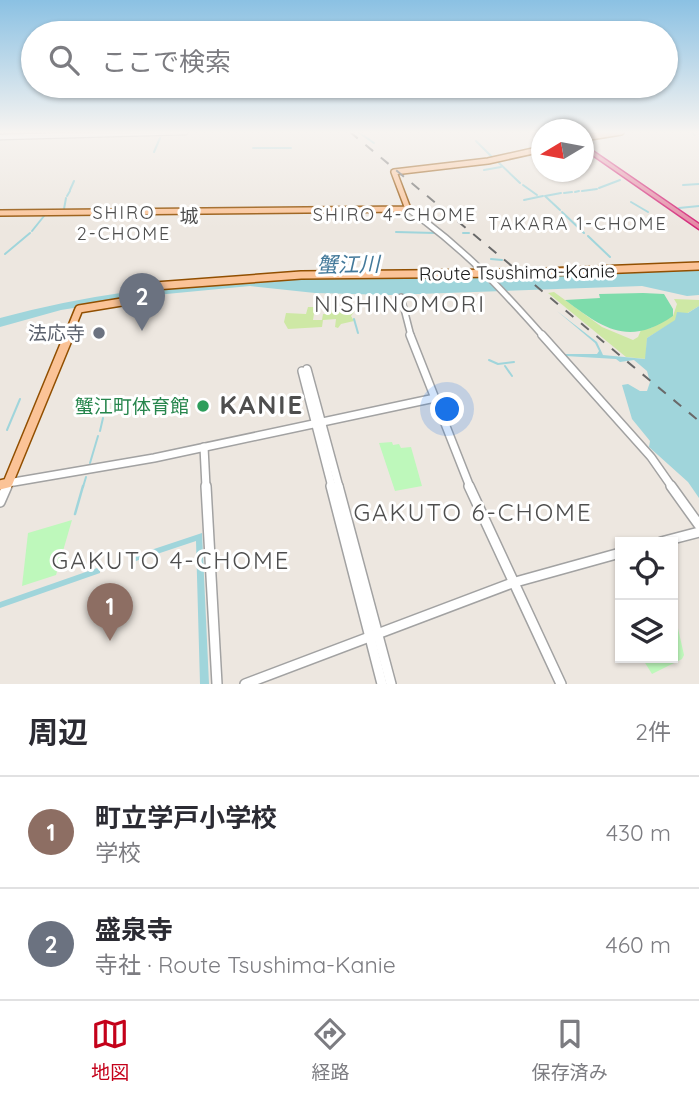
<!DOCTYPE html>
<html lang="ja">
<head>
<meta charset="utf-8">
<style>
  :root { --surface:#fff; --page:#f7f7f7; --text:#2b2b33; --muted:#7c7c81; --line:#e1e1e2; --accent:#c4011a }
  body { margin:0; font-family:Quicksand,"Noto Sans JP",sans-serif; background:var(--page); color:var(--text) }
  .controls { position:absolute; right:21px; bottom:21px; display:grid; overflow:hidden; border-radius:0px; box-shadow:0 2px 5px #0004 }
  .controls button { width:63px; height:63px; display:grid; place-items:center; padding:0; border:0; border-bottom:2px solid var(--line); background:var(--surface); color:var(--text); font:35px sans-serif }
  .compass { position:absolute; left:531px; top:119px; width:63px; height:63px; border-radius:50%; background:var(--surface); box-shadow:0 2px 5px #0004; rotate:260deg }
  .you { position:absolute; left:448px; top:410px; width:24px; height:24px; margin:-18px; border:5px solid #fff; border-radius:50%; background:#1a73e8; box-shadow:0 0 0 10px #1a73e833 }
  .badge { display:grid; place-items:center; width:46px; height:46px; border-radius:50%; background:var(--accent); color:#fff; font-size:23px; font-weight:700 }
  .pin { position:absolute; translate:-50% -58px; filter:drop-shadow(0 2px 4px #0008) }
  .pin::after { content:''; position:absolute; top:37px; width:24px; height:21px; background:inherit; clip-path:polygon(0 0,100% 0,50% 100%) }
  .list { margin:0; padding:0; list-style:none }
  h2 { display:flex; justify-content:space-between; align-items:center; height:91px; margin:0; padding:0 28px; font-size:30px }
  h2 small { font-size:23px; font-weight:400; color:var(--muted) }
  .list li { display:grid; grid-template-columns:46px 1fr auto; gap:21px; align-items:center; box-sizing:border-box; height:112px; padding:0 28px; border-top:2px solid var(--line) }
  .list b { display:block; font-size:26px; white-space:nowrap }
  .list p { margin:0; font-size:23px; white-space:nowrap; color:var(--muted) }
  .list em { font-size:23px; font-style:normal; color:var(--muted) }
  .icon { flex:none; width:38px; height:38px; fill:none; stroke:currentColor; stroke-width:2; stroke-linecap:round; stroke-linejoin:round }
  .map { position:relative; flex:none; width:699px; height:684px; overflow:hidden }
  .search { position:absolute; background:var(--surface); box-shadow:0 2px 5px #0004; left:21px; right:21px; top:21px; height:77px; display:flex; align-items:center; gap:18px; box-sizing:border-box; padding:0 24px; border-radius:38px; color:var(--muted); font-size:26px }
  .sheet { height:315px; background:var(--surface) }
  nav { display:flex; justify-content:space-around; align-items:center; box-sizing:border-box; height:98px; border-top:2px solid var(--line); background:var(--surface); font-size:19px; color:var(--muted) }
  nav a { display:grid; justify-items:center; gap:4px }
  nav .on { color:var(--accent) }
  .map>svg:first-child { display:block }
  .grass { fill:#cee8a5 }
  .park { fill:#bef8bb }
  .pitch { fill:#7ddcab }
  .water { fill:#a0d5db }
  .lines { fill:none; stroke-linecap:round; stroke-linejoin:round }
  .stream-far1 { stroke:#a0d5db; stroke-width:2 }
  .stream { stroke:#a0d5db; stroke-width:2.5 }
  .minor-far3-casing { stroke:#a2a2a2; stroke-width:7 }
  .minor-far2-casing { stroke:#a2a2a2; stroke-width:8 }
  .minor-far1-casing { stroke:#a2a2a2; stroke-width:10 }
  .minor-casing { stroke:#a2a2a2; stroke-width:12 }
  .major-far2-casing { stroke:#914f01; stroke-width:8 }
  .major-far1-casing { stroke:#914f01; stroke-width:10 }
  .major-casing { stroke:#914f01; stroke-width:12 }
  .highway-casing { stroke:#d32477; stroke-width:3 }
  .minor-far3 { stroke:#fff; stroke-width:4.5 }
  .minor-far2 { stroke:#fff; stroke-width:5 }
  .minor-far1 { stroke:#fff; stroke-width:7 }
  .minor { stroke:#fff; stroke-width:9 }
  .major-far2 { stroke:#fbc397; stroke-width:5 }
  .major-far1 { stroke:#fbc397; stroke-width:7 }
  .major { stroke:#fbc397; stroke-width:9 }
  .highway { fill:#e587a4; fill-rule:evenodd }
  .rail { stroke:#696969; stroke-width:2; stroke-dasharray:10 10; stroke-linecap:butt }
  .worship-dot { fill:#6b7280; stroke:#fff; stroke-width:2.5 }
  .leisure-dot { fill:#2e9e5b; stroke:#fff; stroke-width:2.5 }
  .labels { text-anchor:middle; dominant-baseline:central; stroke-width:6; stroke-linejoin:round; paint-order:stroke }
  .far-neighbourhood-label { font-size:18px; letter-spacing:2px; fill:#4e4e4e; stroke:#fff }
  .far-quarter-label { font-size:19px; fill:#4e4e4e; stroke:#fff }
  .street-label { font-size:19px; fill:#1b1b1b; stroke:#fff }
  .worship-label { font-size:19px; fill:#5b616d; stroke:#fff; text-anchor:end }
  .leisure-label { font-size:19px; fill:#27864d; stroke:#fff; text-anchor:end }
  .water-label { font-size:21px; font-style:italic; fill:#43799a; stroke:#fff }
  .quarter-label { font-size:23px; letter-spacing:2px; fill:#4e4e4e; stroke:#fff }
  .near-neighbourhood-label { font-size:24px; letter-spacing:2px; fill:#4e4e4e; stroke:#fff }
  .district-label { font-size:26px; font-weight:bold; letter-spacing:2px; fill:#4e4e4e; stroke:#fff }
</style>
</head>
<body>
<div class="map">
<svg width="699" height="684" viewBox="0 0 699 684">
  <rect width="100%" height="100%" fill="#ede7e0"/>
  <g class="grass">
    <path d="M554 292 602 327 633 340 638 337 641 330 651 328 673 316 677 304 674 299 699 300V306L647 338 646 359 626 357 548 293Z"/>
    <path d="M308 307H315L313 320H322L323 314H330L331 310 355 311 351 316 354 321 341 324 338 328 335 327 336 319 323 320 322 327 288 329 284 322 286 313 306 314Z"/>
  </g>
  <g class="park">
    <path d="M392 442 393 445 399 444 401 448 411 447 422 486 395 491 379 443Z"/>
    <path d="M72 520 56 575 22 586 28 533Z"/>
    <path d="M673 606 684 655 682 659 652 674 642 658H673Z"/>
  </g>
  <path class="pitch" d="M643 293 664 294 673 309V316C628 347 603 328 565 300L600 298 599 294Z"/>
  <g class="water">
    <path d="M699 269V295L687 296 642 286 390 295 315 293 250 286 156 295 61 310 0 327V318C227 256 467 283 699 269Z"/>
    <path d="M699 306V498L688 482 649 447 650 441 632 419 622 385 628 384 640 391H647L650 382 647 371 634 360 620 362 616 359 565 356 564 354H597L599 351 595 343 557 311 597 342 603 355 645 359 647 338 675 320 677 312 688 313Z"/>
    <path d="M202 533 209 684H200L196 541 130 563V557Z"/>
    <path d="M100 567V573L0 608V602Z"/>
  </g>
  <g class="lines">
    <g class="stream-far1">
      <path d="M358 132 374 143"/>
      <path d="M691 132 695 135"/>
      <path d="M476 141 493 158"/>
      <path d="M253 148H291"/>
      <path d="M154 152 160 138"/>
      <path d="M497 161 520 183"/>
      <path d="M484 170 501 167"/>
      <path d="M523 185 537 195"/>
      <path d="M683 185 699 184"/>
      <path d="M599 188 620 180"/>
      <path d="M70 190 74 181"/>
      <path d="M582 191 597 189"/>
      <path d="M575 192 579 191"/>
      <path d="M564 193 572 192"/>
      <path d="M67 196 70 191"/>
      <path d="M524 200 543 196"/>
      <path d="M631 202 648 212"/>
      <path d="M679 208 699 206"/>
      <path d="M64 209 66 198"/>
      <path d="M560 210 545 196 561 193"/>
      <path d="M562 212 584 233"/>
      <path d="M32 231 44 216"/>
      <path d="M396 232 435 233"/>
      <path d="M463 233H469"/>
      <path d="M588 236 610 257"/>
      <path d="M5 254 30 233"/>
      <path d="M491 259 502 260"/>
      <path d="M354 319 358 333"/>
      <path d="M489 360 498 364 514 362"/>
      <path d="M505 366 512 376"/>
      <path d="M7 430 20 399"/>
      <path d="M100 431 103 418"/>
      <path d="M90 463 98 436"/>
      <path d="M83 487 86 477"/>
    </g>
    <path class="stream" d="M75 514 83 486"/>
    <g class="minor-far3-casing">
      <g id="minor-far3">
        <path d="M0 137 185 132"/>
        <path d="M408 209 424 221"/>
      </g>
    </g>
    <g class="minor-far2-casing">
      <g id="minor-far2">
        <path d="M422 219C471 256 503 291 543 336"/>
        <path d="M401 297 411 336"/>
      </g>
    </g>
    <g class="minor-far1-casing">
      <g id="minor-far1">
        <path d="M410 335 470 487"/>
        <path d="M542 335 651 457 672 487"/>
        <path d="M307 369 339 487"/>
        <path d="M302 371 332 487"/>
        <path d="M204 447 206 487"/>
        <path d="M6 487 8 483 154 458 435 398"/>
      </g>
    </g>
    <g class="minor-casing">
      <g id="minor">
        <path d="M206 486 217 684"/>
        <path d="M331 486 382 684"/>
        <path d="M338 486 391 684"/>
        <path d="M469 486 561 684"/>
        <path d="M671 486 699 525"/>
        <path d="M0 502 7 486"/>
        <path d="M661 542 699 532"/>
        <path d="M245 684 512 583 620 553"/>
      </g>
    </g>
    <g class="major-far2-casing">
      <g id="major-far2">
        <path d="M584 138 621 132"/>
        <path d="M0 213 408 209 394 172 488 161 542 149"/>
      </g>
    </g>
    <g class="major-far1-casing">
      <path id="major-far1" d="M68 336 79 309 152 297 155 286 301 275 520 273 699 266"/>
    </g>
    <g class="major-casing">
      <path id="major" d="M0 485 8 483 69 335"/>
    </g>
    <g class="highway-casing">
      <path id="highway" d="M584 145 699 224V229L584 149Z"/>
    </g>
    <use href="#minor-far3" class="minor-far3"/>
    <use href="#minor-far2" class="minor-far2"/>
    <use href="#minor-far1" class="minor-far1"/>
    <use href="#minor" class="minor"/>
    <use href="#major-far2" class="major-far2"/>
    <use href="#major-far1" class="major-far1"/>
    <use href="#major" class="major"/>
    <use href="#highway" class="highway"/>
    <path class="rail" d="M350 132 699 421"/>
  </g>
  <linearGradient id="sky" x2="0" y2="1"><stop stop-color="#8bc1e3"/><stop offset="0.58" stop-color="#f7f4f1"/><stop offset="1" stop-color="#f7f4f1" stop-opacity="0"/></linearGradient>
  <rect width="699" height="228" fill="url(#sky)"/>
  <circle class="worship-dot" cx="99" cy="333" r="7"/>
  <circle class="leisure-dot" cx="203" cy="406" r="7"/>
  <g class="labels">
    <g class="far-neighbourhood-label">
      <text x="124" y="212">SHIRO<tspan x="124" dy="21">2-CHOME</tspan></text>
      <text x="395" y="214">SHIRO 4-CHOME</text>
      <text x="578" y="223">TAKARA 1-CHOME</text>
    </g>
    <g class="far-quarter-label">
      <text x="189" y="216">城</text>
    </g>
    <g class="street-label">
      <text transform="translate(517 272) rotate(-1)">Route Tsushima-Kanie</text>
    </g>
    <g class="worship-label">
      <text x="85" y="333">法応寺</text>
    </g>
    <g class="leisure-label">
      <text x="189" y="406">蟹江町体育館</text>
    </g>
    <g class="water-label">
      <text transform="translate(348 264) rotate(-1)">蟹江川</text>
    </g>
    <g class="quarter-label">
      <text x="400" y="303">NISHINOMORI</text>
    </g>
    <g class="near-neighbourhood-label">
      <text x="473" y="512">GAKUTO 6-CHOME</text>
      <text x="171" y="560">GAKUTO 4-CHOME</text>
    </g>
    <g class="district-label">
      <text x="262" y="404">KANIE</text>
    </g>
  </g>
</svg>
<div class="controls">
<button><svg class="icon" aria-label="locate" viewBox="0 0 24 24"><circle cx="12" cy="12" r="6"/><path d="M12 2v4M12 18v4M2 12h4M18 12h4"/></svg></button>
<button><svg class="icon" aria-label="layers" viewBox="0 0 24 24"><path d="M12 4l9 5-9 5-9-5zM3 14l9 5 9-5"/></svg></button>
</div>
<svg class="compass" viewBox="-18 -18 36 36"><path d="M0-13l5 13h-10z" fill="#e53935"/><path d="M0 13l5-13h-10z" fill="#7c7c81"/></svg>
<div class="you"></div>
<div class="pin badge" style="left:110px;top:641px;background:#8d6e63">1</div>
<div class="pin badge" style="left:142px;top:331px;background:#6b7280">2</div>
<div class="search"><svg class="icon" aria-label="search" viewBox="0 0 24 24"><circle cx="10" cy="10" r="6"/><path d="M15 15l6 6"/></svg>ここで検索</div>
</div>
<section class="sheet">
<h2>周辺<small>2件</small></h2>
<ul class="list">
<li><span class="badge" style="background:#8d6e63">1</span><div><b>町立学戸小学校</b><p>学校</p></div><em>430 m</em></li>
<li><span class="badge" style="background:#6b7280">2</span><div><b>盛泉寺</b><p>寺社 · Route Tsushima-Kanie</p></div><em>460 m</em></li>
</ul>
</section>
<nav>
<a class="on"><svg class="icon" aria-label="map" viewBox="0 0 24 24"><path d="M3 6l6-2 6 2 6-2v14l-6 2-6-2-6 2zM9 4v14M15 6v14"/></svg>地図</a>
<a><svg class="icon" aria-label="directions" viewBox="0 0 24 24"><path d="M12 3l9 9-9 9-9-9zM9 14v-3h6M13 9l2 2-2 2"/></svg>経路</a>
<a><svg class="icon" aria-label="saved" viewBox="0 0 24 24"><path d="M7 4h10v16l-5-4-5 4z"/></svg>保存済み</a>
</nav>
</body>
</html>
